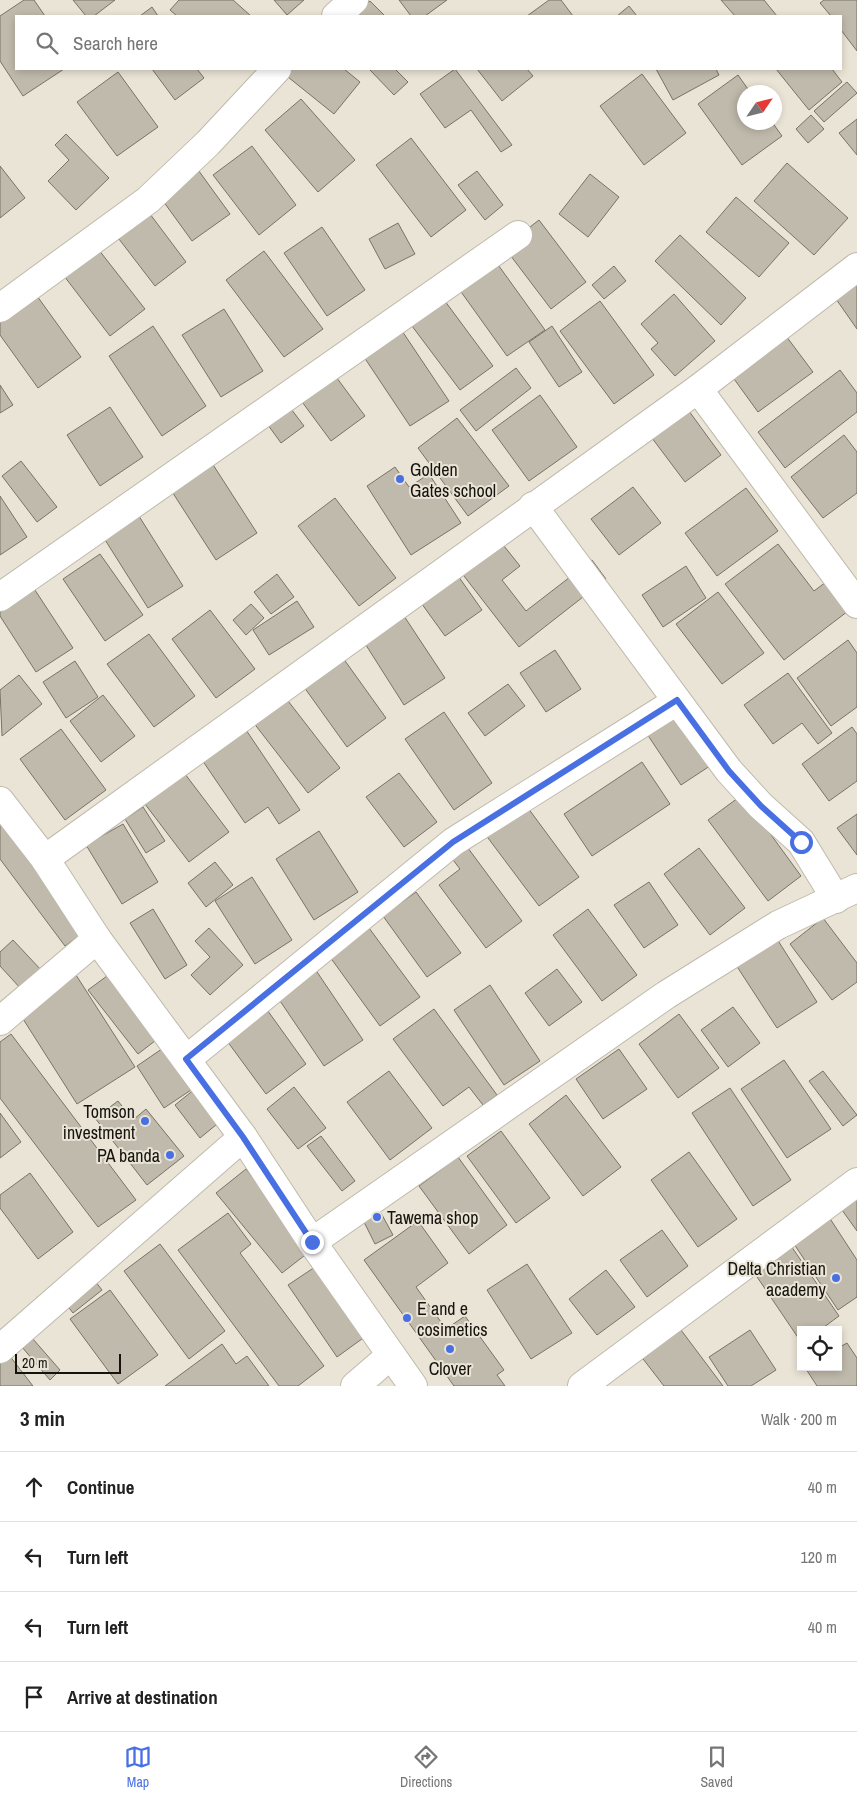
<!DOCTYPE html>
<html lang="en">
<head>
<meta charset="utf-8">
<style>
  :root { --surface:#fff; --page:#f6f6f6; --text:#222; --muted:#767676; --line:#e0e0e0; --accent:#4970e3 }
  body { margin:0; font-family:"Archivo Narrow",sans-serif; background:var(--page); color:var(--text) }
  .controls { position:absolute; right:15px; bottom:15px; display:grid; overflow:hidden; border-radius:0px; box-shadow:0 2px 8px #0003 }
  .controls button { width:45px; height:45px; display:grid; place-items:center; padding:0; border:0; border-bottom:1px solid var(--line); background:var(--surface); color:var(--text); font:25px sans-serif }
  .compass { position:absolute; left:737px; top:85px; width:45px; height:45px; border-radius:50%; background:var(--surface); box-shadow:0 2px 8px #0003; rotate:55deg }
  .scale { position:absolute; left:15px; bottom:12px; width:106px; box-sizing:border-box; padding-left:5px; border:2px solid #15130e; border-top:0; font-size:14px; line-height:18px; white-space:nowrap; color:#15130e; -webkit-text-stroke:4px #eae4d6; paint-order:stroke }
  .stop { position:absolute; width:15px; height:15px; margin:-11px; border:4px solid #4970e3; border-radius:50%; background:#fff }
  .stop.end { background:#4970e3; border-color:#fff; box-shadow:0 1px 5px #0008 }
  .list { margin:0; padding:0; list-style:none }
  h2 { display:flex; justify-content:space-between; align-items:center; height:65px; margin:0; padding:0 20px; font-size:21px }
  h2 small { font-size:16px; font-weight:400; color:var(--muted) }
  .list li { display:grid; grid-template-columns:32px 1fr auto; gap:15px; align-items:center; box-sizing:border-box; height:70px; padding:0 20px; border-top:1px solid var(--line) }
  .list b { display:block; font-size:19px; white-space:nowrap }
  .list em { font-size:16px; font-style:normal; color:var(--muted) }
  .icon { flex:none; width:28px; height:28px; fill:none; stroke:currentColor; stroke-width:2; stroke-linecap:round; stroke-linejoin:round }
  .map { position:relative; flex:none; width:857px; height:1386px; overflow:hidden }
  .search { position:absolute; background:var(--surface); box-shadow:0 2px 8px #0003; left:15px; right:15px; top:15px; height:55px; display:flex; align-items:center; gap:12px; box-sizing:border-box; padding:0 18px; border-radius:0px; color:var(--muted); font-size:19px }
  .sheet { height:345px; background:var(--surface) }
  nav { display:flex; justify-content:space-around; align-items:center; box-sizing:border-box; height:70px; border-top:1px solid var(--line); background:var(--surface); font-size:14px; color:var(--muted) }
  nav a { display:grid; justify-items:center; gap:2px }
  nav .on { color:var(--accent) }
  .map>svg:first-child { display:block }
  .building { fill:#c0baac; stroke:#797367 }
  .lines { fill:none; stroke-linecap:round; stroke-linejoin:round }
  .minor-casing { stroke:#c0baac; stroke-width:30 }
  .minor { stroke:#fff; stroke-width:28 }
  .route { stroke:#4970e3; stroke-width:6 }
  .poi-dot { fill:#4970e3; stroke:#eae4d6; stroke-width:2 }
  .labels { text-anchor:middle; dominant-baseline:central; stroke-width:4; stroke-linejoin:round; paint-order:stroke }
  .poi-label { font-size:18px; fill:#15130e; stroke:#eae4d6; text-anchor:start }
</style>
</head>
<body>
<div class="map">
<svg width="857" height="1386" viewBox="0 0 857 1386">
  <rect width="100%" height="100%" fill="#eae4d6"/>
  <g class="building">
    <path d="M24 0H34L45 16H16V69H64L23 96 0 61V16Z"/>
    <path d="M73 0H115L94 16H86Z"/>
    <path d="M179 0H233L251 16H177L170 10Z"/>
    <path d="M274 0H304L287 15Z"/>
    <path d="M399 0H447L425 16H411Z"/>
    <path d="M549 0H561L573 16H527Z"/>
    <path d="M721 0H764L777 16H735Z"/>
    <path d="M824 0H857V51L841 30V16H831L820 3Z"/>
    <path d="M370 1 385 16H355Z"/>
    <path d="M629 6 637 16H617Z"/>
    <path d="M152 7 158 16H140Z"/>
    <path d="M152 69H197L204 78 175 100Z"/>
    <path d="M286 69H344L360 82 334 114 283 73Z"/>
    <path d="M369 69H395L408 82 394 95Z"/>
    <path d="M455 69 512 145 501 152 471 110 445 128 420 94Z"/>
    <path d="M477 69H527L533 76 502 101Z"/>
    <path d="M656 69H716L719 75 673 100Z"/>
    <path d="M776 69H832L842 82 809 110Z"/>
    <path d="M118 72 158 127 117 156 77 102Z"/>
    <path d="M642 74 686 133 644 165 600 106Z"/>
    <path d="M738 75 750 92H744V122H772L782 136 742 165 698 104Z"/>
    <path d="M847 82 857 93 824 122 814 111Z"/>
    <path d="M301 99 355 160 318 192 265 130Z"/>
    <path d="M811 115 824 129 808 143 796 129Z"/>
    <path d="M857 119V155L839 133Z"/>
    <path d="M66 134 109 178 76 210 48 181 69 160 55 145Z"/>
    <path d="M411 138 466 210 431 237 376 165Z"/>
    <path d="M252 146 296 205 259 235 213 175Z"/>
    <path d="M787 163 848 218 814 255 754 201Z"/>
    <path d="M0 166 25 198 0 218Z"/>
    <path d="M196 167 230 214 192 241 158 194Z"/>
    <path d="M477 171 503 205 485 220 458 185Z"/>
    <path d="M590 174 619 197 588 237 559 214Z"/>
    <path d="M736 197 789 243 759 277 706 232Z"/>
    <path d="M141 202 186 262 155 286 109 226Z"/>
    <path d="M539 220 586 282 551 309 504 247Z"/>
    <path d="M398 223 415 254 385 269 369 239Z"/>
    <path d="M322 227 365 290 327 316 284 253Z"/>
    <path d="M680 235 746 298 721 325 655 261Z"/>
    <path d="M95 245 145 309 110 336 61 272Z"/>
    <path d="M264 251 323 329 284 357 226 280Z"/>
    <path d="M491 255 545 330 507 356 454 282Z"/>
    <path d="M614 266 626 281 604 299 592 285Z"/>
    <path d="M857 284V329L836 299Z"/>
    <path d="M32 289 81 357 38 388 0 335V312Z"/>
    <path d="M439 293 493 366 460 390 406 318Z"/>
    <path d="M674 294 715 341 675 376 651 349 658 343 641 324Z"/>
    <path d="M600 301 654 375 614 404 560 331Z"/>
    <path d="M224 309 263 371 221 397 182 335Z"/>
    <path d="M390 313 449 401 410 426 352 339Z"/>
    <path d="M153 326 206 406 162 436 109 356Z"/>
    <path d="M552 326 582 372 559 387 529 342Z"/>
    <path d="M783 332 813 372 758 412 729 372Z"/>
    <path d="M328 366 365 416 331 441 294 391Z"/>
    <path d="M516 368 531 388 476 431 460 410Z"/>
    <path d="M840 370 857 393V412L785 468 758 432Z"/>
    <path d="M0 385 13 405 0 413Z"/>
    <path d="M540 395 577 447 529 481 492 430Z"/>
    <path d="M282 397 304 426 281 443 260 414Z"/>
    <path d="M110 407 143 457 100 486 67 435Z"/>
    <path d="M686 407 721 455 685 482 649 434Z"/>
    <path d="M457 418 509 486 468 516 418 448Z"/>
    <path d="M844 435 857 452V493L823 518 791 477Z"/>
    <path d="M210 460 257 533 216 560 169 487Z"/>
    <path d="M21 461 57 507 37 522 2 476Z"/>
    <path d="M395 467 409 487 429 474 461 523 411 555 367 486Z"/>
    <path d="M633 487 661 523 619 555 591 519Z"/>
    <path d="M746 488 778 531 717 576 685 533Z"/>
    <path d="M0 496 27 537 0 555Z"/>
    <path d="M335 498 396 578 359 606 298 526Z"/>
    <path d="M137 513 183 586 148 608 102 535Z"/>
    <path d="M496 536 520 566 502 580 526 611 592 560 606 579 519 647 457 567Z"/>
    <path d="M778 544 814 591 830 579 852 608 784 660 725 584Z"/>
    <path d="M100 554 143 615 105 641 63 579Z"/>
    <path d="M686 566 706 598 663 627 642 595Z"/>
    <path d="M456 573 482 610 445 636 419 600Z"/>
    <path d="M277 574 294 597 271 614 254 592Z"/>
    <path d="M31 584 73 648 36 672 0 616V605Z"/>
    <path d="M718 592 764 653 722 684 676 624Z"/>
    <path d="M297 601 314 627 269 655 253 630Z"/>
    <path d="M251 604 264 618 246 635 233 620Z"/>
    <path d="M210 610 255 669 216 698 172 639Z"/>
    <path d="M404 616 445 678 404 705 364 642Z"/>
    <path d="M149 634 195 696 154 727 107 664Z"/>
    <path d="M848 640 857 653V707L831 726 797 678Z"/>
    <path d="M555 650 581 689 546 712 520 673Z"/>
    <path d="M343 658 386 718 347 747 304 687Z"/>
    <path d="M75 661 98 697 66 718 43 682Z"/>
    <path d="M788 673 832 733 818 744 802 723 773 744 744 705Z"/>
    <path d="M19 675 42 704 2 736 0 690Z"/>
    <path d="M508 684 525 706 485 736 468 713Z"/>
    <path d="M103 695 135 736 101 762 70 721Z"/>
    <path d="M285 697 340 768 308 793 253 722Z"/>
    <path d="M685 701 722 758 681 785 643 728Z"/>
    <path d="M444 712 492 783 454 810 405 739Z"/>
    <path d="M242 724 300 810 279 824 268 807 245 823 198 754Z"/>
    <path d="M852 727 857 734V781L829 801 802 764Z"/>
    <path d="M61 729 106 790 65 820 20 759Z"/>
    <path d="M642 762 670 804 592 856 564 814Z"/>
    <path d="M399 773 437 822 404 847 366 797Z"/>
    <path d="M185 774 229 832 189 862 145 804Z"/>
    <path d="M742 795 801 876 768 901 708 820Z"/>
    <path d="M525 804 579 877 539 906 485 834Z"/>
    <path d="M143 807 165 841 146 853 125 819Z"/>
    <path d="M0 812 87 930 65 946 0 859Z"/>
    <path d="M857 814V855L837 828Z"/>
    <path d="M123 824 158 882 122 904 86 845Z"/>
    <path d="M319 831 358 892 314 920 276 859Z"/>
    <path d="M462 840 522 921 486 948 439 885 460 869 447 852Z"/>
    <path d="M699 848 745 908 710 935 664 874Z"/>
    <path d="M215 862 233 885 206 907 188 883Z"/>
    <path d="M252 877 292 940 255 964 215 901Z"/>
    <path d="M649 882 678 925 644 948 614 905Z"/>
    <path d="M416 892 461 953 427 977 383 916Z"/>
    <path d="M153 909 187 965 165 979 130 923Z"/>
    <path d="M588 909 637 975 602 1001 553 935Z"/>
    <path d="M823 918 857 963V982L832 1000 790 944Z"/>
    <path d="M209 928 243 965 210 995 191 975 210 957 195 941Z"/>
    <path d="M369 928 420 997 380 1026 330 957Z"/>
    <path d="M777 939 817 1002 777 1028 736 965Z"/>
    <path d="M13 940 42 971 22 990 0 966V952Z"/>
    <path d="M313 966 363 1040 324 1066 274 992Z"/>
    <path d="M557 969 582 1002 549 1026 525 993Z"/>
    <path d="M111 973 160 1037 138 1054 88 990Z"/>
    <path d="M76 975 135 1067 77 1104 18 1011Z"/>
    <path d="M490 985 540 1061 504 1085 454 1010Z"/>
    <path d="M260 1000 306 1064 266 1094 219 1030Z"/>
    <path d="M733 1007 760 1043 728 1067 701 1030Z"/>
    <path d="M434 1009 497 1095 483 1105 469 1087 443 1106 393 1039Z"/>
    <path d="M679 1014 719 1068 678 1098 639 1044Z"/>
    <path d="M11 1034 136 1200 98 1227 0 1098V1042Z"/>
    <path d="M169 1044 197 1086 164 1108 137 1066Z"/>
    <path d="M619 1049 647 1089 603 1119 576 1079Z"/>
    <path d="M784 1060 831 1129 787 1158 741 1089Z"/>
    <path d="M389 1071 432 1128 390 1160 347 1102Z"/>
    <path d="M823 1071 857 1115 843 1126 809 1081Z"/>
    <path d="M294 1087 326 1128 298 1149 267 1109Z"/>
    <path d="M196 1088 222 1120 200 1138 175 1105Z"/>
    <path d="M730 1088 791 1180 753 1206 692 1113Z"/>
    <path d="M566 1095 621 1167 583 1196 529 1124Z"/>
    <path d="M118 1101 133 1120 146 1109 184 1156 147 1185 95 1118Z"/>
    <path d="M0 1113 21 1142 0 1158Z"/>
    <path d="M501 1131 550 1198 516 1223 467 1156Z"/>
    <path d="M321 1136 355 1181 342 1191 307 1146Z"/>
    <path d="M689 1152 737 1219 698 1247 651 1180Z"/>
    <path d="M458 1157 507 1225 469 1254 419 1186Z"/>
    <path d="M246 1169 309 1252 282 1273 216 1193Z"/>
    <path d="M30 1173 73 1232 38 1259 0 1208V1195Z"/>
    <path d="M857 1177V1231L832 1196Z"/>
    <path d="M228 1213 251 1244 240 1253 324 1366 298 1386H279L178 1250Z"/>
    <path d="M381 1213 393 1235 375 1244 364 1222Z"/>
    <path d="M827 1214 857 1260V1297L838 1310 790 1238Z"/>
    <path d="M418 1221 448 1263 416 1287 446 1329 465 1316 504 1370 497 1375 505 1386H454L364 1260Z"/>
    <path d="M662 1230 688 1266 647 1297 620 1260Z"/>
    <path d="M787 1240 839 1316 820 1330H801V1342L749 1265Z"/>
    <path d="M160 1244 225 1331 189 1359 124 1271Z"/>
    <path d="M527 1264 572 1333 531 1359 487 1290Z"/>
    <path d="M318 1265 366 1336 337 1357 288 1285Z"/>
    <path d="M606 1270 635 1307 597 1335 569 1299Z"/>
    <path d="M88 1272 102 1290 73 1313 59 1295Z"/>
    <path d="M110 1290 158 1355 118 1384 70 1319Z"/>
    <path d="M678 1326 723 1386H664L640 1355Z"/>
    <path d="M750 1330 776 1370 751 1386H728L709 1357Z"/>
    <path d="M26 1331 60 1370 50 1380 16 1340Z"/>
    <path d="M847 1343 857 1358V1386H817L806 1369 809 1367H838V1348Z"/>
    <path d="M222 1344 236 1364 247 1356 269 1386H165Z"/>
    <path d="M9 1355 33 1386H0V1363Z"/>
  </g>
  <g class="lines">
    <g class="minor-casing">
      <g id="minor">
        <path d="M336 16 354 0"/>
        <path d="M0 308 148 200 208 143 277 69"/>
        <path d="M698 389 857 604"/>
        <path d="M533 506 729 771 761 806 801 842 836 899"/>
        <path d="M0 597 518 235"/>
        <path d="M0 801 45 859 97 939 243 1137 312 1242 413 1386"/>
        <path d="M45 859 698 389 857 267"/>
        <path d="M0 1021 97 939"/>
        <path d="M187 1059 453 842 677 701"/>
        <path d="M312 1242 666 995 778 925 857 888"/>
        <path d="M0 1349 243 1137"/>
        <path d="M355 1386 391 1355"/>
        <path d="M582 1386 857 1182"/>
      </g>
    </g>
    <use href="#minor" class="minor"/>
  </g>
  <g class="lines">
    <path class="route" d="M312 1242 243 1137 186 1059 453 842 677 700 729 771 761 806 801 842"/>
  </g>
  <g class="poi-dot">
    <circle cx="400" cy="479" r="5"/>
    <circle cx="145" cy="1121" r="5"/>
    <circle cx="170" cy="1155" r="5"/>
    <circle cx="377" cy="1217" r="5"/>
    <circle cx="836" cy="1278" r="5"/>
    <circle cx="407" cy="1318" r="5"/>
    <circle cx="450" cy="1349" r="5"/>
  </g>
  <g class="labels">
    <g class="poi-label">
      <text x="410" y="469">Golden<tspan x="410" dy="21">Gates school</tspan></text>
      <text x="135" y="1111" text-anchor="end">Tomson<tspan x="135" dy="21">investment</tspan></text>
      <text x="160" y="1155" text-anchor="end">PA banda</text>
      <text x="387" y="1217">Tawema shop</text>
      <text x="826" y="1268" text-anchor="end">Delta Christian<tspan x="826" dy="21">academy</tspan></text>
      <text x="417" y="1308">E and e<tspan x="417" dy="21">cosimetics</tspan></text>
      <text x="450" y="1368" text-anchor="middle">Clover</text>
    </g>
  </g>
</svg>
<div class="controls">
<button><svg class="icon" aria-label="locate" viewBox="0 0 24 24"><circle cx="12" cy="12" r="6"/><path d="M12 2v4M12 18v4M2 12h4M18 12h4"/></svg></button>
</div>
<svg class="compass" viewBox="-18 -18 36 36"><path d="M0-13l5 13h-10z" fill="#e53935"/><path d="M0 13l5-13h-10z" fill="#767676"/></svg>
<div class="scale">20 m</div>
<div class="stop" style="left:801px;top:842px"></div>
<div class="stop end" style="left:312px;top:1242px"></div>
<div class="search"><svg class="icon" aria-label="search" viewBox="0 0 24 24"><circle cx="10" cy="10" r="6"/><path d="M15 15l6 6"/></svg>Search here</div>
</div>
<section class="sheet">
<h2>3 min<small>Walk · 200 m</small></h2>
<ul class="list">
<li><svg class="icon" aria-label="ahead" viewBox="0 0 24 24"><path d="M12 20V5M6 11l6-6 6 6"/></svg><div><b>Continue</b></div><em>40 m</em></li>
<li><svg class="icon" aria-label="left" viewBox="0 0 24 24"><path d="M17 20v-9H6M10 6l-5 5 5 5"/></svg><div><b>Turn left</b></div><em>120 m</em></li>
<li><svg class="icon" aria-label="left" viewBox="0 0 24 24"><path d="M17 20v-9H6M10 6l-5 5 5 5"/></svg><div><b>Turn left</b></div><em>40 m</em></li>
<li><svg class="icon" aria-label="arrive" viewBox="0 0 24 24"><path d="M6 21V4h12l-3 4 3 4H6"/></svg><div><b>Arrive at destination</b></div></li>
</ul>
</section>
<nav>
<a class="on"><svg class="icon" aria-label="map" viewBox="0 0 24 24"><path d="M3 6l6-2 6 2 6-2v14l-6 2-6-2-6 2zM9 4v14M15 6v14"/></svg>Map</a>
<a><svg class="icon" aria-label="directions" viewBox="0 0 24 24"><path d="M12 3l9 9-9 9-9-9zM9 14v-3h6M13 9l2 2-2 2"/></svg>Directions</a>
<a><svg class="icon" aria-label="saved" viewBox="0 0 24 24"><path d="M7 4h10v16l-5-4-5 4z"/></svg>Saved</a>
</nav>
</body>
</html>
